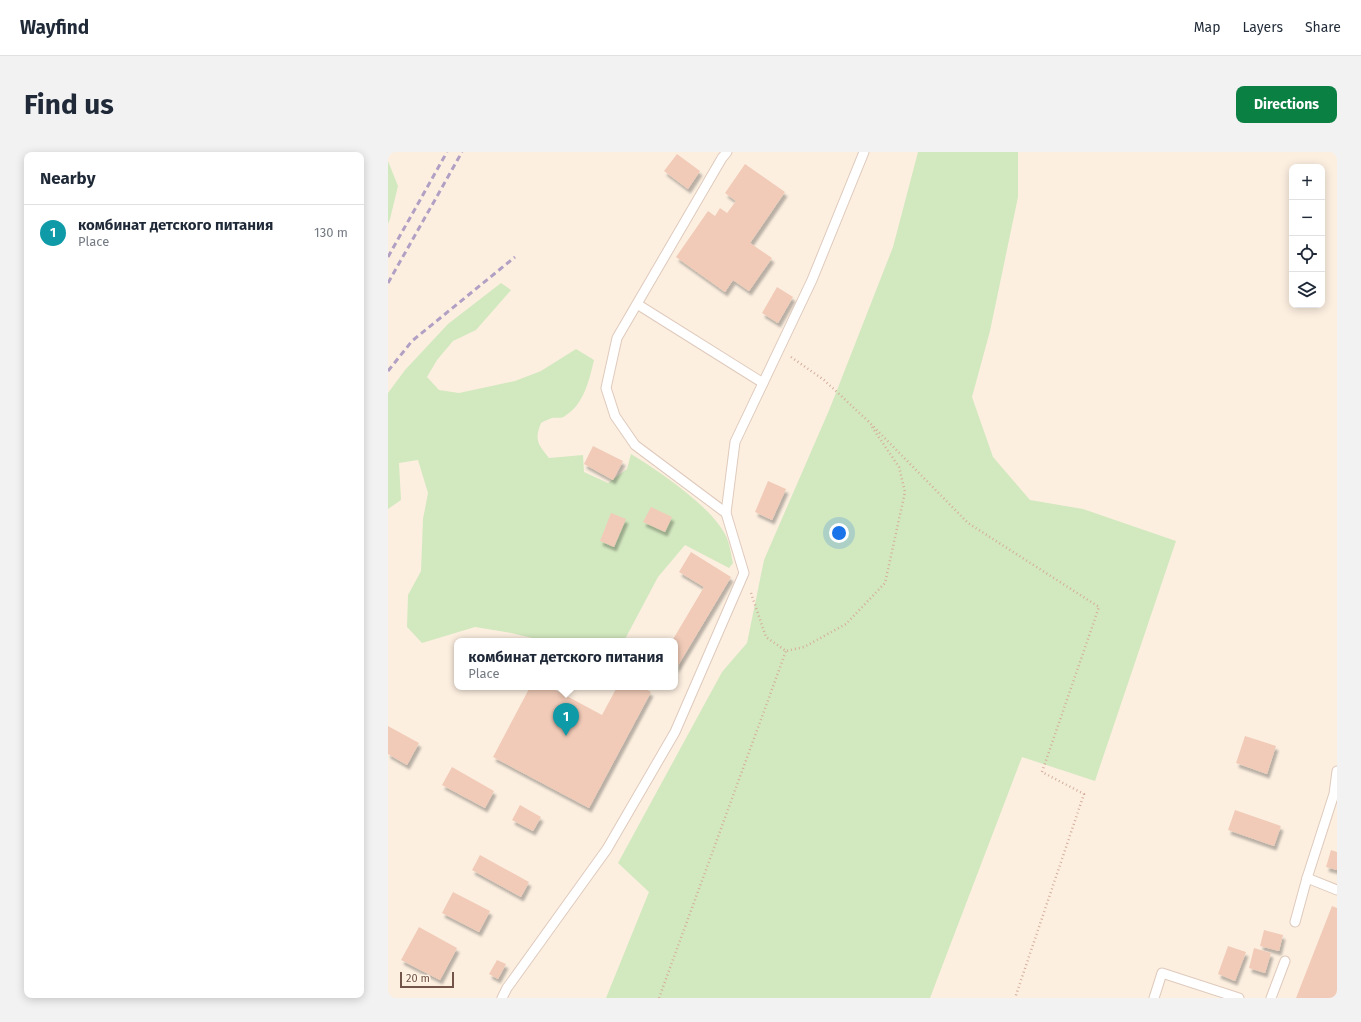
<!DOCTYPE html>
<html lang="en">
<head>
<meta charset="utf-8">
<style>
  :root { --surface:#fff; --page:#f2f2f3; --text:#1f2937; --muted:#747a83; --line:#e0e1e3; --accent:#0b8043 }
  body { margin:0; font-family:"Fira Sans",sans-serif; background:var(--page); color:var(--text) }
  .controls { position:absolute; right:12px; top:12px; display:grid; overflow:hidden; border-radius:8px; box-shadow:0 2px 10px #0003 }
  .controls button { width:36px; height:36px; display:grid; place-items:center; padding:0; border:0; border-bottom:1px solid var(--line); background:var(--surface); color:var(--text); font:20px sans-serif }
  .scale { position:absolute; left:12px; bottom:10px; width:54px; box-sizing:border-box; padding-left:4px; border:2px solid #725448; border-top:0; font-size:11px; line-height:14px; white-space:nowrap; color:#725448; -webkit-text-stroke:3px #fff3e5; paint-order:stroke }
  .you { position:absolute; left:451px; top:381px; width:14px; height:14px; margin:-10px; border:3px solid #fff; border-radius:50%; background:#1a73e8; box-shadow:0 0 0 6px #1a73e833 }
  .badge { display:grid; place-items:center; width:26px; height:26px; border-radius:50%; background:var(--accent); color:#fff; font-size:13px; font-weight:700 }
  .pin { position:absolute; translate:-50% -33px; filter:drop-shadow(0 1px 2px #0008) }
  .pin::after { content:''; position:absolute; top:21px; width:14px; height:12px; background:inherit; clip-path:polygon(0 0,100% 0,50% 100%) }
  .popup { position:absolute; left:66px; top:486px; width:224px; height:52px; box-sizing:border-box; display:grid; place-content:center; border-radius:8px; background:var(--surface); filter:drop-shadow(0 1px 3px #0005); font-size:13px; white-space:nowrap; color:var(--muted) }
  .popup b { font-size:15px; color:var(--text) }
  .popup::after { content:''; position:absolute; left:50%; top:100%; margin-left:-8px; border:8px solid transparent; border-top-color:var(--surface) }
  .list { margin:0; padding:0; list-style:none }
  h2 { display:flex; justify-content:space-between; align-items:center; height:52px; margin:0; padding:0 16px; font-size:17px }
  h2 small { font-size:13px; font-weight:400; color:var(--muted) }
  .list li { display:grid; grid-template-columns:26px 1fr auto; gap:12px; align-items:center; box-sizing:border-box; height:56px; padding:0 16px; border-top:1px solid var(--line) }
  .list b { display:block; font-size:15px; white-space:nowrap }
  .list p { margin:0; font-size:13px; white-space:nowrap; color:var(--muted) }
  .list em { font-size:13px; font-style:normal; color:var(--muted) }
  .icon { flex:none; width:22px; height:22px; fill:none; stroke:currentColor; stroke-width:2; stroke-linecap:round; stroke-linejoin:round }
  .map { position:relative; flex:none; width:949px; height:846px; overflow:hidden; border-radius:8px }
  header { display:flex; align-items:center; gap:24px; box-sizing:border-box; height:56px; padding:0 20px; background:var(--surface); border-bottom:1px solid var(--line) }
  header strong { font-size:19px }
  nav { display:flex; gap:22px; margin-inline-start:auto; font-size:14px }
  .intro { display:flex; align-items:center; justify-content:space-between; box-sizing:border-box; height:96px; padding:0 24px }
  h1 { margin:0; font-size:28px }
  .button { padding:10px 18px; border-radius:8px; background:var(--accent); color:#fff; font-size:14px; font-weight:700 }
  main { display:flex; gap:24px; padding:0 24px }
  aside { flex:1; background:var(--surface); border-radius:8px; box-shadow:0 2px 10px #0003 }
  .map>svg:first-child { display:block }
  .green { fill:#d2e8bf }
  .building { fill:#f1cbb8; filter:url(#shadow) }
  .lines { fill:none; stroke-linecap:round; stroke-linejoin:round }
  .service-casing { stroke:#dfcabc; stroke-width:11 }
  .path { stroke:#d5ae9b; stroke-width:2.5; stroke-dasharray:1 3; stroke-linecap:butt }
  .service { stroke:#fff; stroke-width:9 }
  .rail { stroke:#b1a0c4; stroke-width:3; stroke-dasharray:6 4; stroke-linecap:butt }
</style>
</head>
<body>
<header>
<strong>Wayfind</strong>
<nav><a>Map</a><a>Layers</a><a>Share</a></nav>
</header>
<div class="intro"><h1>Find us</h1><a class="button">Directions</a></div>
<main>
<aside>
<h2>Nearby<small></small></h2>
<ul class="list">
<li><span class="badge" style="background:#0f9aa8">1</span><div><b>комбинат детского питания</b><p>Place</p></div><em>130 m</em></li>
</ul>
</aside>
<div class="map">
<svg width="949" height="846" viewBox="0 0 949 846">
  <defs>
    <filter id="shadow"><feDropShadow dx="2.5" dy="4.5" stdDeviation="1" flood-color="#0004"/></filter>
  </defs>
  <rect width="100%" height="100%" fill="#fcefe0"/>
  <g class="green">
    <path d="M530 0H630V45L602 179 584 245 605 305 642 348 695 357 788 389 707 629 634 605 542 846H218L261 740 230 711 334 520 359 491 376 408 442 256 505 95Z"/>
    <path d="M0 9 10 34 2 67 0 72Z"/>
    <path d="M113 131 123 138 88 178 65 189 49 208 39 225 51 238 71 241 127 229 153 219 188 197 206 208C201 229 196 252 177 264 173 267 169 265 164 266 161 267 156 269 153 271 146 288 150 292 161 306L195 303 196 320 220 331 239 317 243 302C271 319 324 355 338 384 342 392 343 403 345 411L341 416 297 393 270 425 236 489H157L123 481 87 475 34 491 19 475 20 443 33 419 35 367 40 341 30 308 11 311 13 348 0 357V241L17 218 60 172Z"/>
  </g>
  <g class="building">
    <path d="M289 2 312 19 300 37 276 19Z"/>
    <path d="M357 12 397 40 362 91 384 106 361 139 345 128 337 140 288 105 320 59 327 64 332 56 339 61 348 49 337 41Z"/>
    <path d="M389 135 405 145 390 171 374 161Z"/>
    <path d="M205 294 235 309 225 328 196 312Z"/>
    <path d="M380 329 398 337 384 368 367 360Z"/>
    <path d="M263 355 284 365 277 380 255 370Z"/>
    <path d="M223 361 238 367 226 395 212 389Z"/>
    <path d="M303 400 343 425 288 517 287 489H284L316 435 291 420Z"/>
    <path d="M142 535H162L214 563 229 535H254L263 540 201 656 105 605Z"/>
    <path d="M0 574 31 591 19 613 0 602Z"/>
    <path d="M857 584 888 594 879 622 848 611Z"/>
    <path d="M64 615 106 639 97 656 54 633Z"/>
    <path d="M132 653 153 665 145 679 124 668Z"/>
    <path d="M847 658 893 674 886 694 840 678Z"/>
    <path d="M943 698 949 700V718L938 715Z"/>
    <path d="M92 703 141 730 133 745 84 718Z"/>
    <path d="M65 740 102 759 91 780 54 761Z"/>
    <path d="M944 754 949 756V846H908Z"/>
    <path d="M31 775 69 796 52 828 13 808Z"/>
    <path d="M876 778 895 783 891 799 872 794Z"/>
    <path d="M840 794 858 800 847 829 830 822Z"/>
    <path d="M866 796 883 801 877 821 861 816Z"/>
    <path d="M109 808 118 812 110 827 101 822Z"/>
  </g>
  <g class="lines">
    <g class="service-casing">
      <g id="service">
        <path d="M249 152 375 231"/>
        <path d="M338 361 247 293 227 264 218 236 229 186 334 6 339 0"/>
        <path d="M919 726 949 738"/>
        <path d="M907 770 919 726 946 642 949 619"/>
        <path d="M114 846 119 836 219 697 287 580 356 421 338 361 347 290 424 128 476 0"/>
        <path d="M766 846 774 821 851 846"/>
        <path d="M883 846 897 809"/>
      </g>
    </g>
    <g class="path">
      <path d="M403 205 436 228 480 269"/>
      <path d="M480 269 580 371 711 455 654 620 696 642 627 846"/>
      <path d="M363 441 378 485 398 499 416 495 458 472 497 431 517 340 511 315 484 275"/>
      <path d="M271 846 398 499"/>
    </g>
    <use href="#service" class="service"/>
    <g class="rail">
      <path d="M0 105 59 0"/>
      <path d="M0 131 74 0"/>
      <path d="M0 219 24 189 127 105"/>
    </g>
  </g>
</svg>
<div class="controls">
<button>+</button>
<button>−</button>
<button><svg class="icon" aria-label="locate" viewBox="0 0 24 24"><circle cx="12" cy="12" r="6"/><path d="M12 2v4M12 18v4M2 12h4M18 12h4"/></svg></button>
<button><svg class="icon" aria-label="layers" viewBox="0 0 24 24"><path d="M12 4l9 5-9 5-9-5zM3 14l9 5 9-5"/></svg></button>
</div>
<div class="scale">20 m</div>
<div class="you"></div>
<div class="pin badge" style="left:178px;top:584px;background:#0f9aa8">1</div>
<div class="popup"><b>комбинат детского питания</b>Place</div>
</div>
</main>
</body>
</html>
